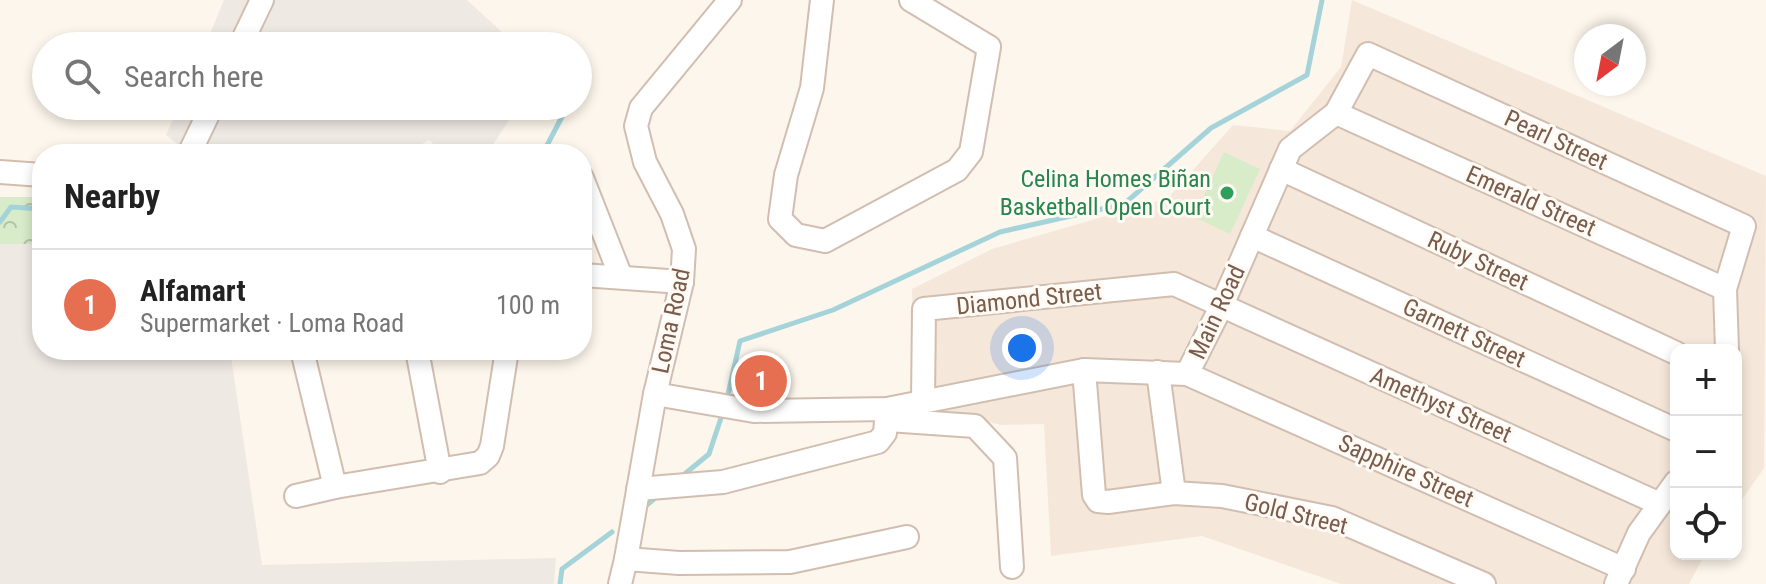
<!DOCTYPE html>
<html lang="en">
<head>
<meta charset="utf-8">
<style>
  :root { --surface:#fff; --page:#f2f2f2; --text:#222; --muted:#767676; --line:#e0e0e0; --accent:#e76f51 }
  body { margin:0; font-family:"Roboto Condensed",sans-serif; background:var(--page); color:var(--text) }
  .controls { position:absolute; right:24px; bottom:24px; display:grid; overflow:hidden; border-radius:16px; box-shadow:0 4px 12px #0003 }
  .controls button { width:72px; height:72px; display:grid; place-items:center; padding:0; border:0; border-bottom:2px solid var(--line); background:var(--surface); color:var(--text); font:40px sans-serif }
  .compass { position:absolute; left:1574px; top:24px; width:72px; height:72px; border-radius:50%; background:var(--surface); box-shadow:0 4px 12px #0003; rotate:212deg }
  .you { position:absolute; left:1022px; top:348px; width:28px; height:28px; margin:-20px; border:6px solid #fff; border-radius:50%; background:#1a73e8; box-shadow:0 0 0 12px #1a73e833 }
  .badge { display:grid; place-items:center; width:52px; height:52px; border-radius:50%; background:var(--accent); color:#fff; font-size:26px; font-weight:700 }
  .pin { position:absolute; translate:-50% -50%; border:4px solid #fff; box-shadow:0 2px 8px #0006 }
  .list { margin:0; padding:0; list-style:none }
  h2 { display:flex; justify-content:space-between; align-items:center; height:104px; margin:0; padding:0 32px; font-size:34px }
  h2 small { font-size:26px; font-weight:400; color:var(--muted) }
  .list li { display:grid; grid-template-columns:52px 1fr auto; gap:24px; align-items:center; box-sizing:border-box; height:112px; padding:0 32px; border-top:2px solid var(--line) }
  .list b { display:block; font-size:30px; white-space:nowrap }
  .list p { margin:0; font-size:26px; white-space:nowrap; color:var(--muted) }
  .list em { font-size:26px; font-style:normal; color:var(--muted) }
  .icon { flex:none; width:44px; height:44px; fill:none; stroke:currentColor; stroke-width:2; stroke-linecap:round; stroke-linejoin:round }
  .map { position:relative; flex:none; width:1766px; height:584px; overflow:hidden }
  .search { position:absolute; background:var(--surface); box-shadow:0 4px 12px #0003; left:32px; top:32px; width:560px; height:88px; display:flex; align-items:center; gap:20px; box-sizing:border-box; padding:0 28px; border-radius:44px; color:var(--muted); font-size:30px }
  .panel { position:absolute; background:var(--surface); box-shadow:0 4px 12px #0003; left:32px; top:144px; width:560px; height:216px; border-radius:32px }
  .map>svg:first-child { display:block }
  .residential { fill:#f5e8da }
  .industrial { fill:#efe9e4 }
  .grass { fill:#d8ecc9 }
  .forest { fill:url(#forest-crowns) }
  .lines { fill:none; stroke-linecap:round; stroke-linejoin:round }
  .stream { stroke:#a5d3da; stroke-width:5 }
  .minor-casing { stroke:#d1beb0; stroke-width:26 }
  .minor { stroke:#fff; stroke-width:22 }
  .leisure-dot { fill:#2e9e5b; stroke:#fffaf3; stroke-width:3 }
  .labels { text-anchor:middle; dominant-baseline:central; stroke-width:6; stroke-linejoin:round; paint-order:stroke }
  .street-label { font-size:24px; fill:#7a5c4d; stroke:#fffaf3 }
  .leisure-label { font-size:24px; fill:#27864d; stroke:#fffaf3; text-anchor:end }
</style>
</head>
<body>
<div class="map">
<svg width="1766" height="584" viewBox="0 0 1766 584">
  <defs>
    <pattern id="forest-crowns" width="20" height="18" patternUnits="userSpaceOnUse" patternTransform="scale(2)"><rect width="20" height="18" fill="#d8ecc9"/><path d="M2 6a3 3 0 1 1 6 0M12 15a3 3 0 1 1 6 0" fill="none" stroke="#b4c2a5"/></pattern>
  </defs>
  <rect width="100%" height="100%" fill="#fdf6ec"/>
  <path class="residential" d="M1352 0 1766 176 1764 468 1736 508V350H1676V554H1705L1689 584H1341L1202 536 1051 556 1044 424 1001 425 914 402 912 289 992 249 1168 198 1233 125 1290 131 1341 67Z"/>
  <g class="industrial">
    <path d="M224 0H467L517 46H205Z"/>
    <path d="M179 106H518L487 154H444L429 140 405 154H190L166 135Z"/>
    <path d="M4 242 42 244V350H230L262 565 556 558 554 584H0V244Z"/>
  </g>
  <path class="grass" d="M1224 152 1260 169 1230 234 1194 217Z"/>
  <rect class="forest" x="0" y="197" width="42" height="47"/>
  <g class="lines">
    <g class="stream">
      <path d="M537 154 544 151 564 113"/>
      <path d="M0 222 11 207 42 209"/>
      <path d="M727 399 740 341 833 310 1000 232 1124 204 1211 128 1307 75 1322 0"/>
      <path d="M681 477 709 454 721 418"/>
      <path d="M642 509 659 495"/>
      <path d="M560 584 562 569 612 532"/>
    </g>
    <g class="minor-casing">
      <g id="minor">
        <path d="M822 0 812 88 786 175 780 219 796 235 825 241 957 170 971 152 989 47 911 0"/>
        <path d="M240 46 262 0"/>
        <path d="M1336 113 1725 289"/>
        <path d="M189 154 212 106"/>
        <path d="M1281 169 1676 353"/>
        <path d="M0 172 42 175"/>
        <path d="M582 178 621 277"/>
        <path d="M1252 236 1676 430"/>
        <path d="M582 275 682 282"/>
        <path d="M302 350 335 487 480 463 488 456 492 446 507 350"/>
        <path d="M417 350 440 472"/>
        <path d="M1084 370 1094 495 1098 501 1108 502 1174 493 1222 496 1332 518 1484 584"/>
        <path d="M1158 372 1174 493"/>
        <path d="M1187 374 1222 305 1290 149 1336 113 1368 54 1744 226 1725 289 1727 350"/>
        <path d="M655 394 754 411 887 409 1084 370 1187 374 1624 569"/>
        <path d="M923 402 924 309 1174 284 1660 504"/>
        <path d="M888 420 975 426 1005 458 1012 567"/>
        <path d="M638 489 723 482 878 442 885 433 887 409"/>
        <path d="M296 496 335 487"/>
        <path d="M626 559 679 563 790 562 907 537"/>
        <path d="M620 584 626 559 655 394 682 282 684 249 672 214 645 162 636 126 641 108 730 0"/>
        <path d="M1616 584 1639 533 1676 482"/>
      </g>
    </g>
    <use href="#minor" class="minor"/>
  </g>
  <circle class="leisure-dot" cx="1227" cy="193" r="8"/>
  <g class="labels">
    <g class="street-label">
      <text transform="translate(1556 140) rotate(25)">Pearl Street</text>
      <text transform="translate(1531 201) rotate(24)">Emerald Street</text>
      <text transform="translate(1478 261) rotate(25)">Ruby Street</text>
      <text transform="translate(1029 299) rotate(-6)">Diamond Street</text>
      <text transform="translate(1217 312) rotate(-65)">Main Road</text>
      <text transform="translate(671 321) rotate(-78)">Loma Road</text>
      <text transform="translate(1464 333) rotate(25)">Garnett Street</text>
      <text transform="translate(1441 405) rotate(24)">Amethyst Street</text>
      <text transform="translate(1406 471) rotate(24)">Sapphire Street</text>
      <text transform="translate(1296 514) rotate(14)">Gold Street</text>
    </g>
    <g class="leisure-label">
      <text x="1211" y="179">Celina Homes Biñan<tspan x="1211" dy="28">Basketball Open Court</tspan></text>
    </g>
  </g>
</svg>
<div class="controls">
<button>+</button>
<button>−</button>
<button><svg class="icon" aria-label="locate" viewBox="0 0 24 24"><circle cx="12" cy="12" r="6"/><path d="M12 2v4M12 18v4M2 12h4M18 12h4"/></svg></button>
</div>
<svg class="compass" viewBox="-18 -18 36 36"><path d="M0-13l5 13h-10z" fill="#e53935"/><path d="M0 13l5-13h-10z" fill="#767676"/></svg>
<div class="you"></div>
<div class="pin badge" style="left:761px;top:381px">1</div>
<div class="search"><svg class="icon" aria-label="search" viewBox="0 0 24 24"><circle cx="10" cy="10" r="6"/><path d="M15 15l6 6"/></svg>Search here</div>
<section class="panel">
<h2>Nearby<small></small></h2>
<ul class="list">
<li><span class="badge">1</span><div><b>Alfamart</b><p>Supermarket · Loma Road</p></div><em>100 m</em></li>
</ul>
</section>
</div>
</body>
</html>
